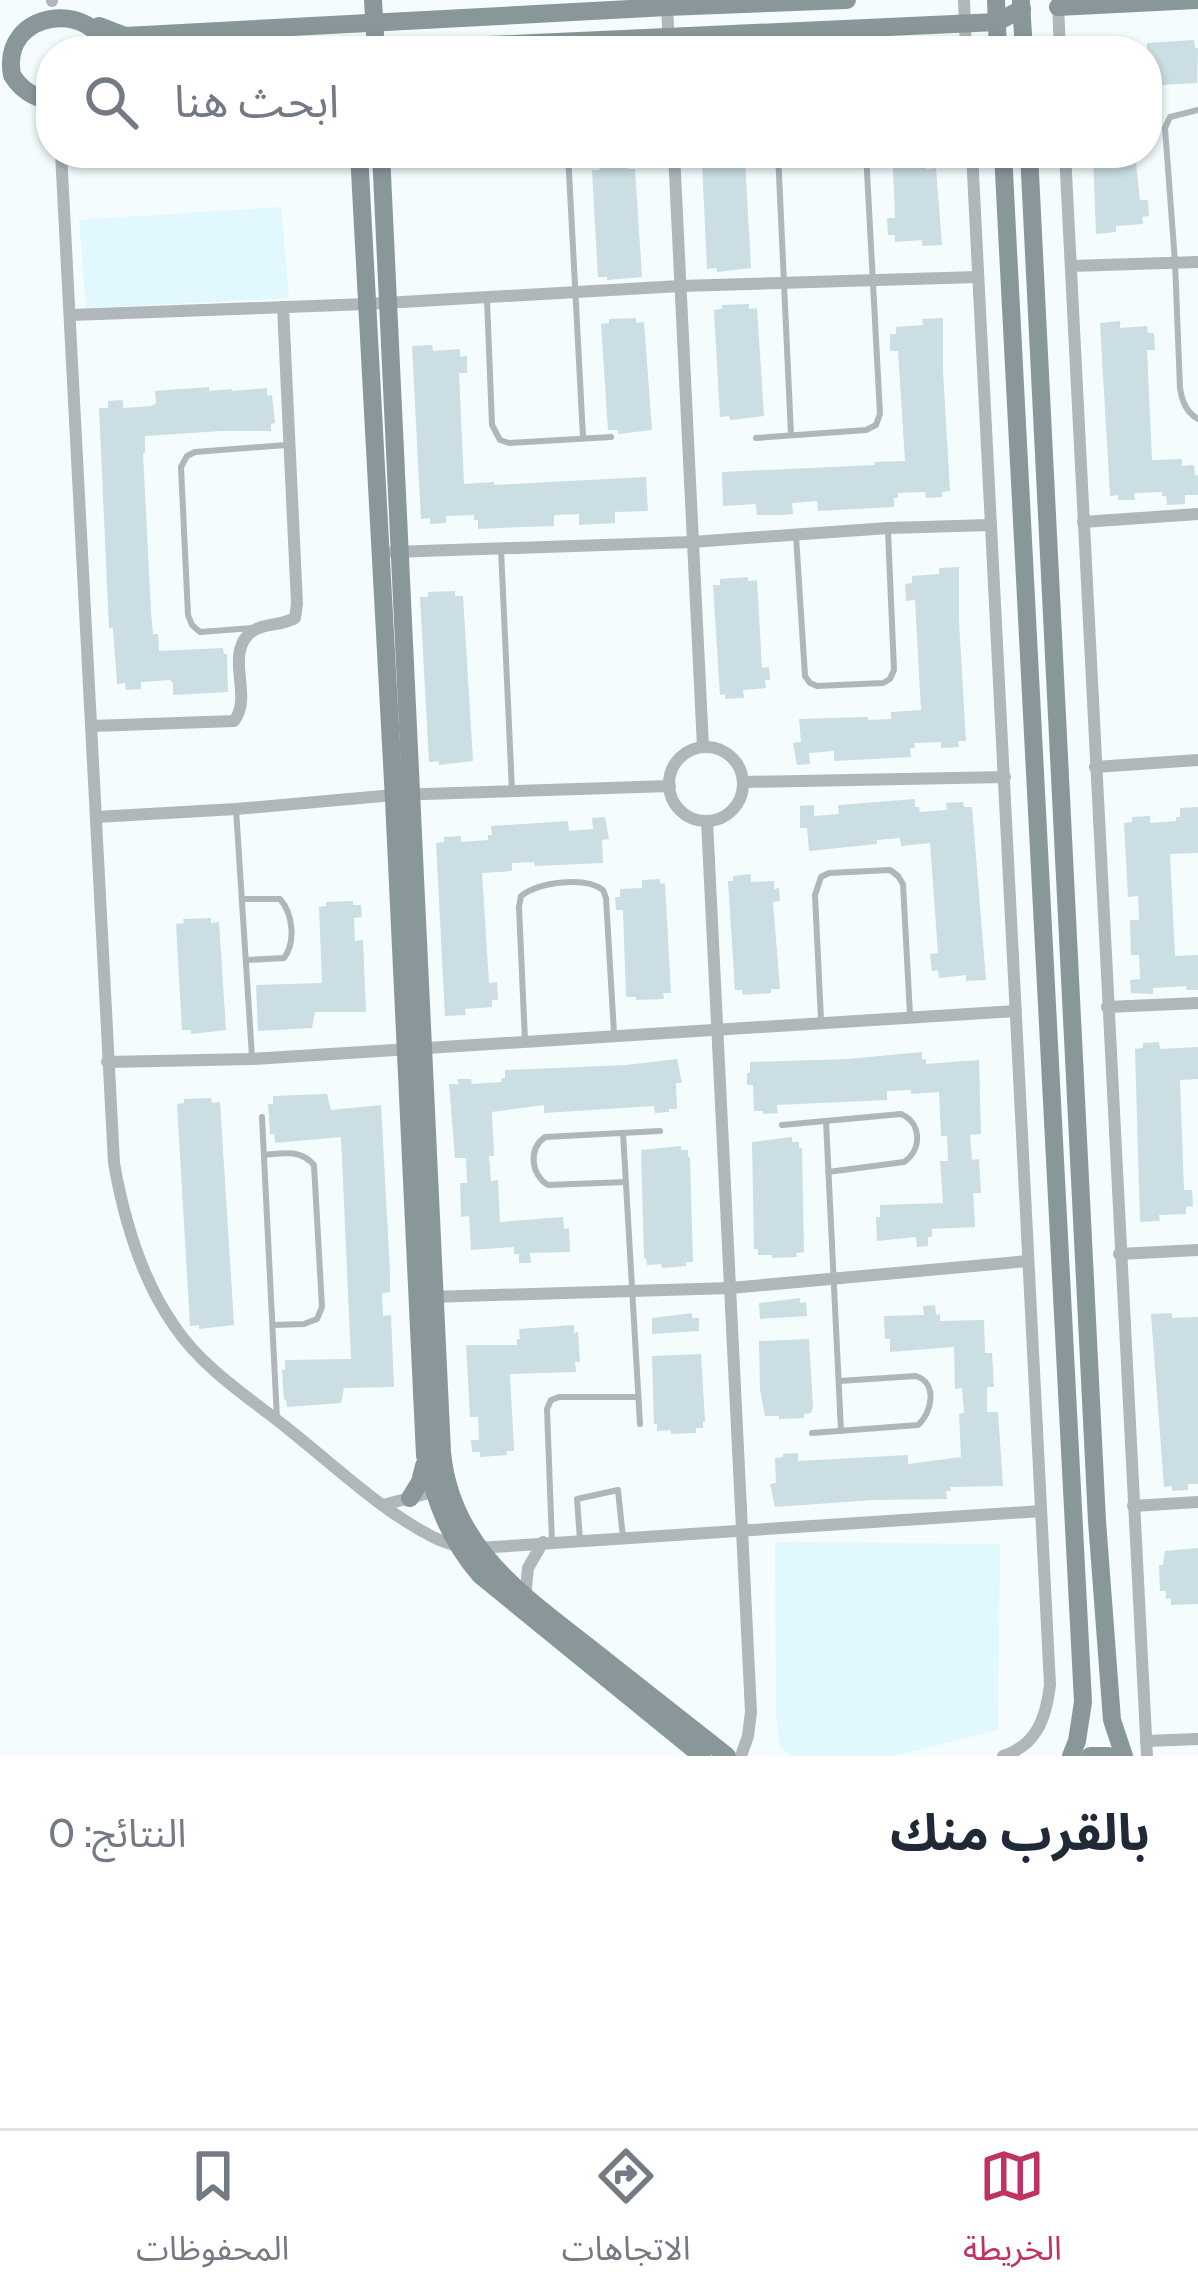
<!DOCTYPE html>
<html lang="ar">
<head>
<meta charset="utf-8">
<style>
  :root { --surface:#fff; --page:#f6f6f7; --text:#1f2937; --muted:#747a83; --line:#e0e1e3; --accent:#bf3263 }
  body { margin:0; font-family:Cabin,"Noto Sans Arabic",sans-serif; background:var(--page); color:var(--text); direction:rtl }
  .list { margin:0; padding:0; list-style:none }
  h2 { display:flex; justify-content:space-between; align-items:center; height:156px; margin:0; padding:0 48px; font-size:51px }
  h2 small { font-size:39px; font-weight:400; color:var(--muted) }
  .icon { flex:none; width:66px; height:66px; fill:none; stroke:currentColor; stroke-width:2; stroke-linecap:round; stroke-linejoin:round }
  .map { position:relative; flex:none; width:1198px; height:1756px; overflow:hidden; direction:ltr }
  .search { position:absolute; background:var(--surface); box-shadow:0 3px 9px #0004; left:36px; right:36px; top:36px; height:132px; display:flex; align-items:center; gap:30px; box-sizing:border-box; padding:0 42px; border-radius:48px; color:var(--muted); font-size:45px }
  .sheet { height:372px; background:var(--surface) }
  nav { display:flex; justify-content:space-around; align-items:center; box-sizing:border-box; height:168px; border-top:3px solid var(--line); background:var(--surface); font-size:33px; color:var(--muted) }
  nav a { display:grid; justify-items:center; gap:6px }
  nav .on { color:var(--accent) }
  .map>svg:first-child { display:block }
  .built { fill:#e0f8fe }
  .building { fill:#cadee3 }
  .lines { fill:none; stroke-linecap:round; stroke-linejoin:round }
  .lane { stroke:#afb7ba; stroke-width:6 }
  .street { stroke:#afb7ba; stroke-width:12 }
  .secondary { stroke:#8a979a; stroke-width:18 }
</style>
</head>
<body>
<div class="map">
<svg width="1198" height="1756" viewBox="0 0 1198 1756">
  <rect width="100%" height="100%" fill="#f4fcfe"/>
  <g class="built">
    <path d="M281 207 289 298 86 308 79 220Z"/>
    <path d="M775 1542 1000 1544 998 1730 894 1756H792L780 1747 776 1713Z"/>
  </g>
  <g class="building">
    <path d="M1194 40 1195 48H1198L1197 83 1161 85 1162 88 1147 89V43Z"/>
    <path d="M898 153H925L926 169 936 168 942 245 922 246V240L895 242V235H888L887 218H895L893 168H898Z"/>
    <path d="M1103 153H1135L1140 200H1148L1149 216 1142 217 1143 224 1116 226V232L1096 234 1093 157 1103 156Z"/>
    <path d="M737 156V161H745L751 268 717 272V268L707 269 702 162 710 161V157Z"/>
    <path d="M627 164V169H635L642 277 607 280V277H598L592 170H600L599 165Z"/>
    <path d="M749 304V309L757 308 764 416 730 420 729 416 720 417 714 310 722 309V305Z"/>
    <path d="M636 318V323L644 322 652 430 618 434V430H608L601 324 609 323V319Z"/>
    <path d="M943 318V371L950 491 942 492V497L926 498 925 492 898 493V498H894V507L818 511 817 501 792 503 793 514 781 515H757L756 504 723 506 722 472 875 465 874 462 905 461 898 351H890V334H896V327L923 325 922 319Z"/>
    <path d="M1120 321V328L1147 326 1148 333H1154L1155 350H1147L1152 460 1182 459V466L1194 465 1195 475H1198V495H1185V504L1167 505 1166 496H1162V492L1134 493 1135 500H1118V495L1110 496 1100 323Z"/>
    <path d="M432 345 433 351 460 349V357L467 356V373H459L464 484 494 482V485L646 477 648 511 615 512V523L579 525V514L554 515V526L497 528 478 529V520H474V515L446 516V523L430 524V518L421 519 412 346Z"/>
    <path d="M209 387V391L232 389V391L267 388V396L272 395 275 423 271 424V431H221L145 436V453H143L151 612 153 634H158L159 651 223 648 224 654H227L228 692 173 695V683L170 680 141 682V689L126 690 125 683 117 684 113 628H109L99 408H108V401L123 400V408L152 406 156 403 155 391Z"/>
    <path d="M959 567V621L966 741H958L959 747 941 748V742L914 743 915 748H910L911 757 834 761V751L809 753 810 764 797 765 793 743 801 742 799 719 868 717V720L891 719V712L921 710 915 600 906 601 905 584 912 583V576L939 574V568Z"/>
    <path d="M748 577V581L757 580 762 668 769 667 770 680H765L766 688 743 690 744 698 725 699V694L720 695 713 585H720V579Z"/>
    <path d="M455 591V596H463L473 761 439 765V761L429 762 420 597H428V592Z"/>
    <path d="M915 799V807H919L920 812 947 810 946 803 963 802 964 807H972L986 980 966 981V975L939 978 938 970 932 971 930 954 938 953 930 843 901 846 900 838 877 840V844L809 851 807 828H800V806L814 805V816L839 814 838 805Z"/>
    <path d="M1198 807V853L1170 854 1175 956 1198 955V990H1187L1186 986 1153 988V994L1131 993 1130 980 1140 979 1139 955H1131L1130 920H1139L1138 896 1128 897 1124 823 1132 822V817L1150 816V823L1176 821V817H1180V808Z"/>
    <path d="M605 817 609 839 602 840 603 863 535 866 534 862 512 863V871L482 873 489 983 497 982 498 1000H492V1007L465 1009 466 1015 445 1016 436 843 444 842V837L461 836V842L488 840V835H492L491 826 568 821 569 831 593 829 592 818Z"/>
    <path d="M751 874V882L774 881V889L779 888 780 901 773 902 780 989H771V993L743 995 742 990H735L728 881H733V876Z"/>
    <path d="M660 879V884L665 883 671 993H663L664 999 636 1000V997H626L623 910H616L615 897H620V889L642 888V880Z"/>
    <path d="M353 901V905H361L362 917 354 918 355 941 363 940 366 1012H315L312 1028 258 1031 256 985 322 983 319 907 326 906V902Z"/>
    <path d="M211 918V923L219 922 226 1030 191 1034V1030H182L176 924 184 923 183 919Z"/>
    <path d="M1159 1042 1160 1049 1198 1047V1079L1180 1080 1184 1190H1192L1193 1206 1186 1207V1214L1159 1215 1160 1221 1140 1222 1135 1049 1143 1048V1043Z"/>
    <path d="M922 1052V1060L926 1059V1064L979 1060 981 1134 970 1135 972 1160 979 1159 981 1193H973L975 1227 932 1229V1237H928V1246L917 1247 916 1237 877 1241 876 1217H880V1205L943 1203 940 1161H948L947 1136H941L939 1092 911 1094V1090L887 1091V1100L777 1105 778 1113 763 1114V1111H754L753 1085H747V1073H750V1062L848 1059Z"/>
    <path d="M677 1059 682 1083H676L677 1109H669V1112L655 1113 654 1106 544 1113V1105L492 1112 494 1156H489L491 1181 498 1180 500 1222 563 1217 564 1229 569 1228 570 1252 530 1253 531 1263H519V1254H514V1247L471 1250 469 1216 461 1217 460 1183H467L466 1158H455L449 1084H459L457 1079H471L472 1084 502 1082 501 1078H505V1070L626 1065Z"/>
    <path d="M327 1094 331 1110 381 1105 390 1272V1292L382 1293 383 1316 391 1315 394 1387 344 1388 341 1403 287 1407 286 1399 284 1400 282 1370H285V1360L351 1359 341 1137 275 1143 274 1134H270L268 1104H273V1096Z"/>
    <path d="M211 1098 212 1103 220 1102 234 1325 199 1329V1325L190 1326 177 1104 184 1103V1099Z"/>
    <path d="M792 1137V1142H799V1148H802L804 1252 796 1253 797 1257 772 1258V1255H758V1249H754L752 1142Z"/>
    <path d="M681 1146V1150H688V1157H690L693 1262H686V1266L662 1268 661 1264 647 1265 646 1258H644L641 1150Z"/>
    <path d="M800 1298V1303L806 1302 807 1316 760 1319 759 1303Z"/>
    <path d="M935 1305 936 1315 940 1314V1321L984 1320 985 1353H992L994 1387H987V1412H998L1003 1486 950 1487 951 1491H946L947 1499 873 1500 775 1507 770 1484 776 1483 775 1458 783 1457V1454L798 1453V1461L908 1455V1464L961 1457 959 1414 964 1413 962 1388 955 1389 954 1347 890 1352V1339H885L884 1316 924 1315 923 1306Z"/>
    <path d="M692 1313V1318H699V1331L652 1334V1318Z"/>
    <path d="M1172 1313V1318L1198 1317V1484H1188V1490L1172 1491V1486L1164 1487 1151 1314Z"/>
    <path d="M574 1325V1333L578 1332 580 1362H575L576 1372 510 1374 514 1451H507V1455L480 1457V1452H472L471 1440H479L478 1417H470L466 1345H517V1339H520L519 1329Z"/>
    <path d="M809 1339 813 1407 811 1413 804 1414V1418L779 1419V1416H765L760 1389 759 1341Z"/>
    <path d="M701 1354 705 1422 703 1421V1428H696V1433L671 1434V1430L657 1431V1424H654L652 1356Z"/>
    <path d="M1198 1548V1604L1171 1605V1598L1166 1599V1591H1160L1159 1565H1163L1165 1551Z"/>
  </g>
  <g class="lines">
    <g class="lane">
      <path d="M1198 110 1170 117 1165 128 1175 262 1180 388C1182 401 1186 412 1198 419"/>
      <path d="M568 153 583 437"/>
      <path d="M778 153 791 435"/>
      <path d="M487 300 492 425 500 440 509 443 611 437"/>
      <path d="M756 438 866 430 876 425 880 414 866 153"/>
      <path d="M796 536 805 676 810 683 817 686 883 683 890 679 894 670 888 531"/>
      <path d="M501 549 512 791"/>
      <path d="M253 628 200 632 192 625 188 615 181 467 187 456 195 452 286 445"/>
      <path d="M236 809 252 1057"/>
      <path d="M242 899H280C293 914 296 942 284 958L247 960"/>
      <path d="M821 1020 815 895 821 877 829 873 890 870 898 876 903 884 910 1015"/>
      <path d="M525 1041 519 907 521 896C539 882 585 876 603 890L606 898 614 1033"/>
      <path d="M262 1117 277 1419"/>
      <path d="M826 1121 841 1431"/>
      <path d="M782 1125 901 1114C922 1123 922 1150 904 1162L828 1172"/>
      <path d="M623 1133 640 1424"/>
      <path d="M264 1155C283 1153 300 1149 314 1165L322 1307 317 1319 304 1324 274 1325"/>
      <path d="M626 1182 548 1185C531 1175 528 1149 545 1137L660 1131"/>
      <path d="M812 1433 918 1425C932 1413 938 1383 916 1376L839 1381"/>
      <path d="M580 1540 577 1499 618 1490 623 1538"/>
      <path d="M552 1542 547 1409 551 1400 559 1397H638"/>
    </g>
    <g class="street">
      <path d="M52 0V1"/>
      <path d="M964 0 966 51"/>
      <path d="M667 1 669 51"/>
      <path d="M1058 4 1060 51"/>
      <path d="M61 153 114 1163C124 1220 141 1279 175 1327 204 1370 253 1400 292 1432 337 1468 382 1511 433 1537 448 1545 462 1547 478 1548L1041 1511"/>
      <path d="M674 153 703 747"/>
      <path d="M972 153 1050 1685C1046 1718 1037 1745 1003 1756"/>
      <path d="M1065 153 1147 1756"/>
      <path d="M1071 266 1198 262"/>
      <path d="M71 315 367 304 680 286 978 277"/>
      <path d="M1083 522 1198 514"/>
      <path d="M393 552 692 542 888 528 991 525"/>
      <path d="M92 726 234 721C253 697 226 658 248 635 260 622 280 627 295 618L297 604 283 307"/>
      <circle cx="706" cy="784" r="37"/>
      <path d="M1095 767 1198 760"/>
      <path d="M743 782 1005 777"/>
      <path d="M96 817 236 809 394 795 670 786"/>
      <path d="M707 821 751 1712 748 1736 741 1756"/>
      <path d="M1107 1007 1198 1003"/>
      <path d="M107 1062 252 1059 1016 1011"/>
      <path d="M1119 1254 1198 1250"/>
      <path d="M431 1297 730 1288 1028 1261"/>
      <path d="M383 1505 440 1490"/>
      <path d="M1133 1506 1198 1502"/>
      <path d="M525 1597 528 1568 543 1542"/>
      <path d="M1146 1741 1198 1739"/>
    </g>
    <g class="secondary">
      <path d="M373 0 375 34"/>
      <path d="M996 0 998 51"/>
      <path d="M1021 2 1024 51"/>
      <path d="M1058 7 1196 0"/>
      <path d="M99 26 125 36 667 7 847 0"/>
      <path d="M357 51 997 22 1022 9"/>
      <path d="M51 101C35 98 21 90 12 75 0 9 95 0 106 51"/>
      <path d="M359 153 394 800 425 1455C435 1501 449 1539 480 1575L702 1756"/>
      <path d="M381 153 442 1452C451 1549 525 1597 595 1652 639 1687 683 1721 727 1756"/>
      <path d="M1003 153 1083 1702 1077 1741 1071 1756"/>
      <path d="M1029 153 1097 1521 1112 1720 1124 1756"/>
      <path d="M410 1498 420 1482 424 1466"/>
      <path d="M1090 1756H1109"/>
    </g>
  </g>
</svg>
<div class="search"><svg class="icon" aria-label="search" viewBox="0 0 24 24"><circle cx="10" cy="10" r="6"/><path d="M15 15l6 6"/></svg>ابحث هنا</div>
</div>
<section class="sheet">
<h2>بالقرب منك<small>النتائج: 0</small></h2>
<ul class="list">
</ul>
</section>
<nav>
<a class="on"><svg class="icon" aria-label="map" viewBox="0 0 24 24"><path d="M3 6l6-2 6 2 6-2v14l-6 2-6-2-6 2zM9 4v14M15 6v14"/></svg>الخريطة</a>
<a><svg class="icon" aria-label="directions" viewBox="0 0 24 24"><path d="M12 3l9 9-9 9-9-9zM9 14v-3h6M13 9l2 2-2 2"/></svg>الاتجاهات</a>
<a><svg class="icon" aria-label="saved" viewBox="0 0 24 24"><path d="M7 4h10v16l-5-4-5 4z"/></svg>المحفوظات</a>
</nav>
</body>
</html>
